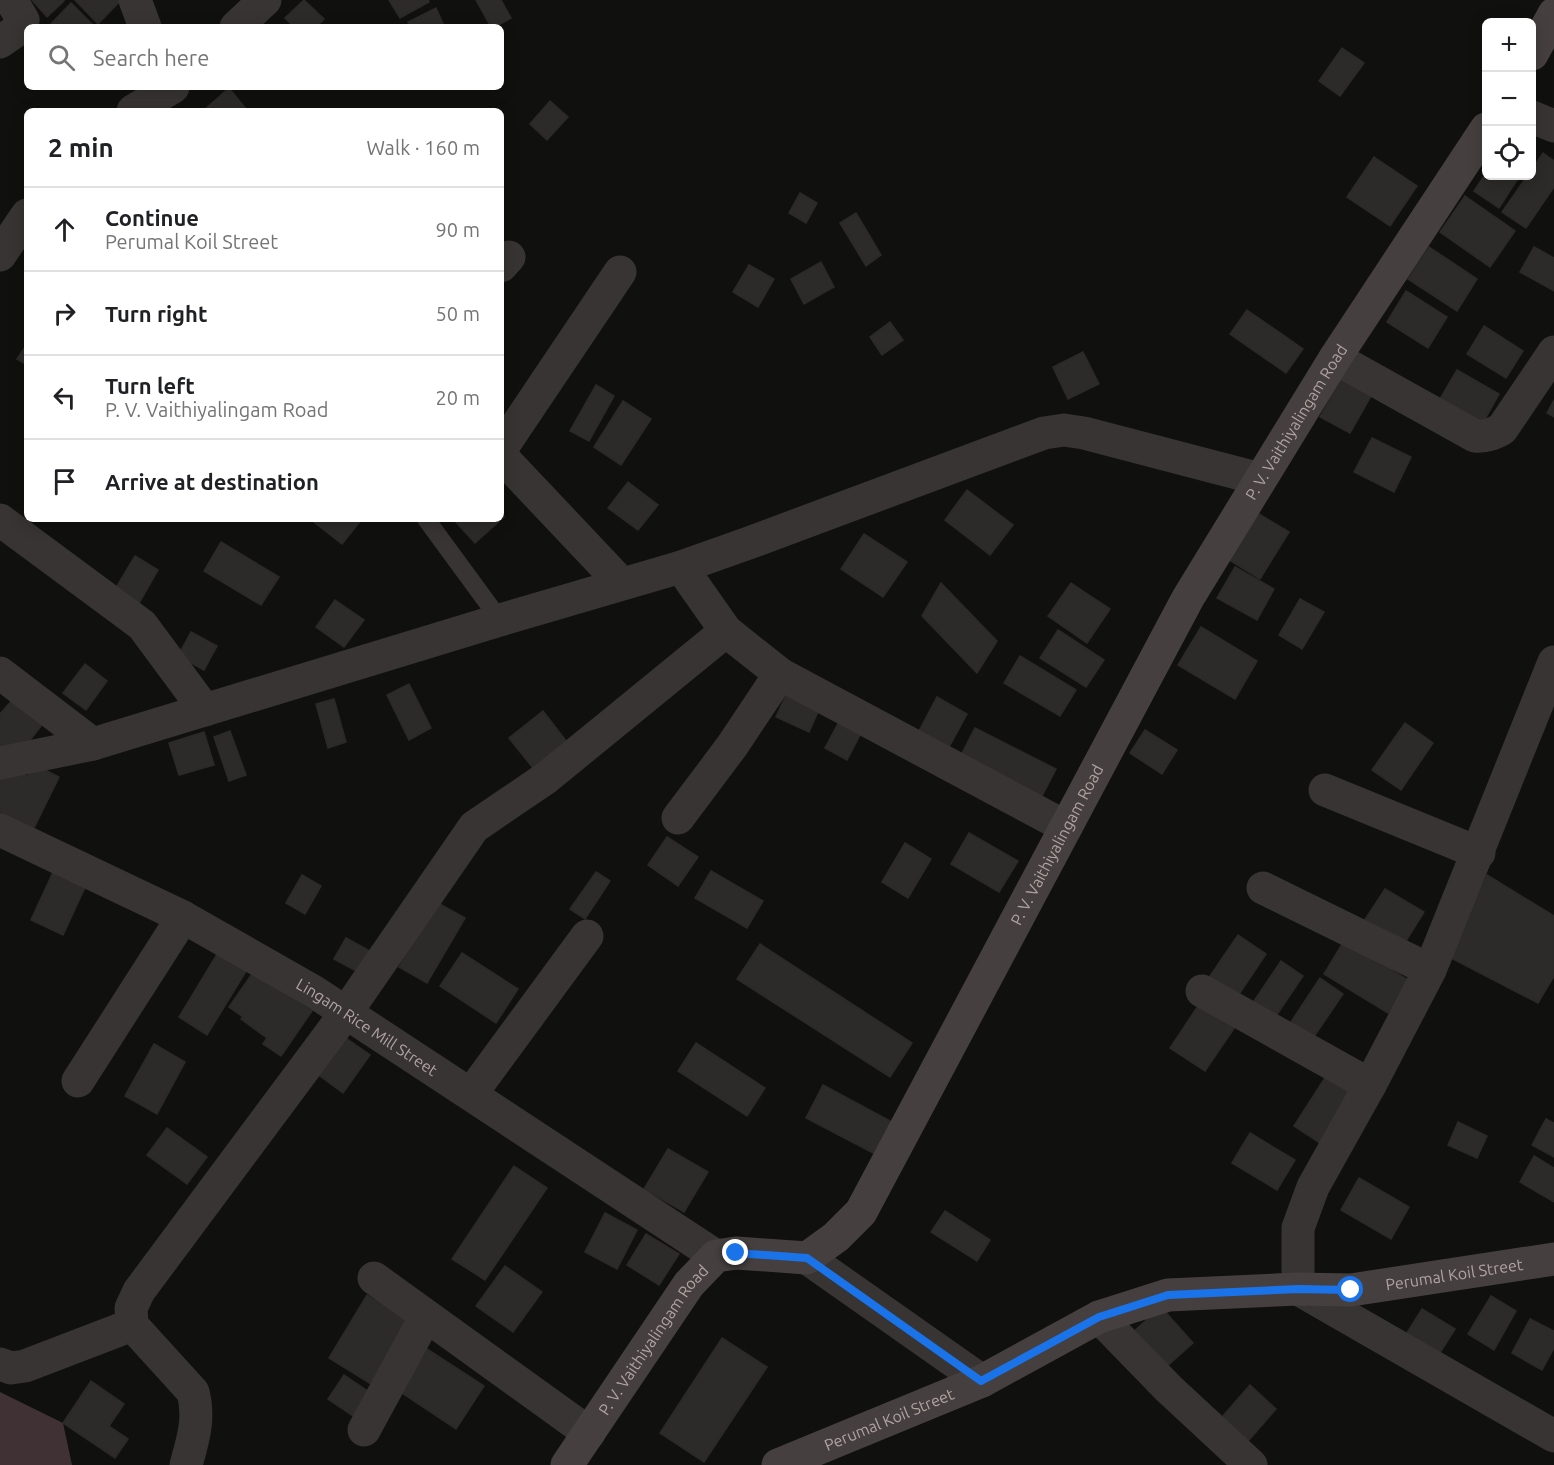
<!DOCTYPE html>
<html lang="en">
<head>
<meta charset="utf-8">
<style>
  :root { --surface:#fff; --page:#f2f2f2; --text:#202124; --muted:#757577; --line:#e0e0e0 }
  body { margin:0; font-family:Ubuntu,sans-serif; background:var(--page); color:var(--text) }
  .controls { position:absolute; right:18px; top:18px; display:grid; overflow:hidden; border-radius:9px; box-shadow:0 3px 15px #0003 }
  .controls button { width:54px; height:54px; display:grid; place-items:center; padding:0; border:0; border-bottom:2px solid var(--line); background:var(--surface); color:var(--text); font:30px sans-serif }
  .stop { position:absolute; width:18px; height:18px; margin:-14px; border:4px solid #1a73e8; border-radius:50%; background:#fff }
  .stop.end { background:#1a73e8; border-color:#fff; box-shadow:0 2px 6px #0008 }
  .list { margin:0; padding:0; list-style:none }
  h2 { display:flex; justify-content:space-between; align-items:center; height:78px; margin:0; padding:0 24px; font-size:26px }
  h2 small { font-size:20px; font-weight:400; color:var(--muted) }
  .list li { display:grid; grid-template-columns:39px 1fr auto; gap:18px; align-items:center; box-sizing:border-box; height:84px; padding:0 24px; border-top:2px solid var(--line) }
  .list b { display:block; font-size:22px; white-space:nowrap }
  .list p { margin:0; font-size:20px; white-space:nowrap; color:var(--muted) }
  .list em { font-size:20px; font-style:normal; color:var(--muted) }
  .icon { flex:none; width:33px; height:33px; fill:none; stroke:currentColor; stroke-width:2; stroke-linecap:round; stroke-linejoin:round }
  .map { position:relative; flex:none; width:1554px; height:1465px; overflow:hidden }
  .search { position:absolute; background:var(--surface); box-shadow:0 3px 15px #0003; left:24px; top:24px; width:480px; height:66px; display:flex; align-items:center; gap:15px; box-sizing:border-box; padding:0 21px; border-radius:9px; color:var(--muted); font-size:22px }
  .panel { position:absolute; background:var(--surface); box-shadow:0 3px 15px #0003; left:24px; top:108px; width:480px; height:414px; border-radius:9px }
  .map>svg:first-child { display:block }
  .water { fill:#403134 }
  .building { fill:#2c2b2a; stroke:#2c2a29; stroke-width:1.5 }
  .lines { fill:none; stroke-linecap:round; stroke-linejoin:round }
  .lane { stroke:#373433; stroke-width:18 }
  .street { stroke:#373433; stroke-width:33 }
  .secondary { stroke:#45403f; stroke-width:33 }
  .route { stroke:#1a73e8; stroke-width:8 }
  .labels { text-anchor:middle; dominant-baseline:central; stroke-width:4.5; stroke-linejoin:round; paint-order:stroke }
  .street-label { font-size:16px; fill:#b0a3a2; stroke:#0b0b0a }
</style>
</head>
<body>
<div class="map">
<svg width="1554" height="1465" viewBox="0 0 1554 1465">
  <rect width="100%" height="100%" fill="#10100f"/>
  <path class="water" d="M0 1392 63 1423 72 1465H0Z"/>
  <g class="building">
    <path d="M32 0H64V1L47 17Z"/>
    <path d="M75 0H121L98 24Z"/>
    <path d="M304 0 324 19 316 27H294L285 18Z"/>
    <path d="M389 0H428L429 2 400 18Z"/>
    <path d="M476 0H501L511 18 495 27H491Z"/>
    <path d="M71 3 93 25 91 27H48Z"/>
    <path d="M436 8 444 26 410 27 408 22Z"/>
    <path d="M1342 48 1364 63 1340 96 1319 81Z"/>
    <path d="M229 88 246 109 244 111H203Z"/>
    <path d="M550 101 568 117 547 140 530 124Z"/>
    <path d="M1543 153 1554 161V187L1526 228 1502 212 1527 176H1532V169Z"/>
    <path d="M1374 157 1417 186 1390 226 1347 197Z"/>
    <path d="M1486 173V176H1511L1517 180 1499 208 1474 191Z"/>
    <path d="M800 193 817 203 806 223 789 213Z"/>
    <path d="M1465 196 1515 231 1490 267 1440 232Z"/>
    <path d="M856 213 881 255 866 266 840 223Z"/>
    <path d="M1429 247 1477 279 1457 311 1408 279Z"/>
    <path d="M1534 247 1554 258V291L1520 272Z"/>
    <path d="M821 262 834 287 804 304 791 279Z"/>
    <path d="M749 265 774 279 758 307 733 292Z"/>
    <path d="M1406 291 1447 317 1428 348 1387 322Z"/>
    <path d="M1247 310 1303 349 1286 373 1230 334Z"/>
    <path d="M890 322 903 340 882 355 870 337Z"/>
    <path d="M1484 326 1523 351 1506 378 1467 354Z"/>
    <path d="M27 344V365L17 359Z"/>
    <path d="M1083 352 1099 384 1068 399 1053 367Z"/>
    <path d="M1457 370 1499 394 1480 428 1437 404Z"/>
    <path d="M1341 380 1371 396 1350 433 1320 417Z"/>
    <path d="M596 385 614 396 589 441 570 431Z"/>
    <path d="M1554 400V417L1547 413Z"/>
    <path d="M623 401 651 419 621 465 594 447Z"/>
    <path d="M1372 438 1411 457 1394 492 1354 472Z"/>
    <path d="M628 482 658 505 638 530 608 508Z"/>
    <path d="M967 490 1013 525 990 555 945 520Z"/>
    <path d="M1254 511 1289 532 1260 579 1226 558Z"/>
    <path d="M501 513 504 517 475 543 454 520 501 519Z"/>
    <path d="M310 519H362L342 544Z"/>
    <path d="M864 534 907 562 883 597 841 569Z"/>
    <path d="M221 542 279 577 261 605 204 571Z"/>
    <path d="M135 556 158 570 138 605 114 591Z"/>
    <path d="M1235 567 1274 589 1257 620 1217 598Z"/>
    <path d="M941 583 997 641 977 673 922 616Z"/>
    <path d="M1071 583 1110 609 1087 643 1048 616Z"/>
    <path d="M1300 599 1324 612 1302 649 1279 635Z"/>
    <path d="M335 600 364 620 344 647 316 627Z"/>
    <path d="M1201 627 1257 661 1235 699 1178 665Z"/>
    <path d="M1058 630 1104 660 1086 687 1040 658Z"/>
    <path d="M191 632 217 646 204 670 178 656Z"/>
    <path d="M1020 656 1076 690 1060 716 1004 683Z"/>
    <path d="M85 664 107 681 86 710 63 693Z"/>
    <path d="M409 684 431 728 409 740 387 695Z"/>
    <path d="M788 691 821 705 809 732 776 717Z"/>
    <path d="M15 697 44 722 17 757 0 754V714Z"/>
    <path d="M937 697 967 714 949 747 919 731Z"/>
    <path d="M334 699 346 742 328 748 316 704Z"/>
    <path d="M543 711 567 742 533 768 509 738Z"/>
    <path d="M840 720 862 731 847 760 825 748Z"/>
    <path d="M1405 723 1433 743 1401 790 1372 770Z"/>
    <path d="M975 728 1056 769 1041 798 960 757Z"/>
    <path d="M1145 730 1177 750 1162 774 1130 753Z"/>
    <path d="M230 731 246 775 229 781 214 737Z"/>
    <path d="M204 732 214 765 179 775 169 743Z"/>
    <path d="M39 767 59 777 32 832 0 818V773L15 772 27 776Z"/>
    <path d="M969 833 1018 861 999 892 951 864Z"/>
    <path d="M667 837 698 857 678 886 648 865Z"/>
    <path d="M905 843 931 859 908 898 882 882Z"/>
    <path d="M55 868 87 883 63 935 31 920Z"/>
    <path d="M711 871 763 901 747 928 695 898Z"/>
    <path d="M596 872 610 881 585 919 570 909Z"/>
    <path d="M302 875 321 886 305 914 286 903Z"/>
    <path d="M1487 875 1554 916V976L1538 1003 1451 958Z"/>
    <path d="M1385 889 1424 912 1401 949 1362 924Z"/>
    <path d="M436 902 465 918 427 983 399 967Z"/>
    <path d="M1238 935 1266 954 1236 999 1208 979Z"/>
    <path d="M346 938 379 956 367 977 334 959Z"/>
    <path d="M1344 941 1408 980 1388 1013 1324 974Z"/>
    <path d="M760 944 912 1043 890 1077 737 979Z"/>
    <path d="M219 951 248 968 207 1035 179 1017Z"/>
    <path d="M462 953 518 989 496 1023 440 986Z"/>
    <path d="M1281 961 1303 976 1274 1019 1252 1004Z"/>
    <path d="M254 971 312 1011 281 1056 263 1044 267 1038 241 1019 243 1017 229 1007Z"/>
    <path d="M1320 978 1343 994 1311 1041 1289 1025Z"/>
    <path d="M1202 1000 1237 1024 1205 1071 1170 1048Z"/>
    <path d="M343 1036 370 1055 343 1093 316 1073Z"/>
    <path d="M696 1043 765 1088 747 1116 678 1071Z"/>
    <path d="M154 1044 185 1062 157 1114 125 1096Z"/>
    <path d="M1328 1073 1357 1092 1323 1145 1294 1126Z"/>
    <path d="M823 1085 892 1122 875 1154 806 1118Z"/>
    <path d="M1546 1119 1554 1123V1157L1532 1145Z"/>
    <path d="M1458 1122 1487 1136 1477 1158 1448 1145Z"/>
    <path d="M167 1128 207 1157 187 1184 147 1155Z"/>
    <path d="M1250 1133 1295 1160 1277 1190 1232 1163Z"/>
    <path d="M668 1149 708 1172 684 1212 644 1189Z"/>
    <path d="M1534 1156 1554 1168V1202L1520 1182Z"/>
    <path d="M514 1166 547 1188 485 1280 452 1259Z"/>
    <path d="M1359 1178 1409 1207 1391 1239 1341 1210Z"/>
    <path d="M945 1211 990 1240 977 1261 931 1232Z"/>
    <path d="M605 1213 637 1230 617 1269 585 1252Z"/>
    <path d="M646 1234 679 1254 659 1285 627 1265Z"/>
    <path d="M505 1266 542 1292 513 1332 476 1306Z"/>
    <path d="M367 1295 409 1321 371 1384 329 1358Z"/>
    <path d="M1491 1296 1516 1311 1494 1350 1468 1334Z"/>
    <path d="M1161 1307 1193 1343 1165 1368 1132 1333Z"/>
    <path d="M1422 1309 1455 1329 1438 1356 1405 1336Z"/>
    <path d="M1530 1319 1554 1331V1348L1542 1370 1512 1353Z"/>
    <path d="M722 1338 767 1367 704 1462 660 1433Z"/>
    <path d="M427 1349 484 1386 456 1429 399 1391Z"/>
    <path d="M344 1375 372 1394 356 1418 328 1399Z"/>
    <path d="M91 1381 124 1404 109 1426 128 1439 115 1458 63 1423Z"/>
    <path d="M1250 1385 1276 1409 1242 1448 1215 1425Z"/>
  </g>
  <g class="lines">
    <path class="lane" d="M426 519 500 620"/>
    <g class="street">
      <path d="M135 0 145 27"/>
      <path d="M236 27 265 0"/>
      <path d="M0 42 16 31 23 20 11 0"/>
      <path d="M133 111 173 87"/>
      <path d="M1532 117 1554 126"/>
      <path d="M0 255 27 215"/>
      <path d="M501 266 509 257"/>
      <path d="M1335 358 1475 436C1486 437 1493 434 1502 429L1554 352"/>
      <path d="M501 449 620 272"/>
      <path d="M501 456 621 583"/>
      <path d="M0 520 142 625 205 710"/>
      <path d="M681 567 726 631 780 674 1066 827"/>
      <path d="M1554 662 1430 970 1370 1085 1313 1187 1298 1228V1289L1554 1436"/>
      <path d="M0 673 93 744"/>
      <path d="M0 763 93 744 500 620 681 567 746 544 1044 433 1064 430 1084 433 1260 479"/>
      <path d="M1325 790 1479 853"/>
      <path d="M678 818 732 746 780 674"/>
      <path id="s1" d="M0 830 183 917 313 991 716 1256"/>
      <path d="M1263 888 1430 970"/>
      <path d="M1202 991 1370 1085"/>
      <path d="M78 1081 183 917"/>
      <path d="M471 1094 587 936"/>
      <path d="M807 1258 982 1381"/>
      <path d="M374 1278 589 1433"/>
      <path d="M1099 1317 1169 1389 1251 1465"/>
      <path d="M0 1364 11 1368 25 1366 132 1325"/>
      <path d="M364 1430 426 1316"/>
      <path d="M186 1465C193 1440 200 1418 193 1392L132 1325 131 1308 139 1291 345 1014 474 827 546 778 726 631"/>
    </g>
    <g class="secondary">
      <path d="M1532 54 1554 14"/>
      <path id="s2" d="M567 1465 689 1284 716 1256 736 1253 807 1258 836 1237 861 1212 1188 598 1335 358 1486 129"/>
      <path id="s3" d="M778 1465 982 1381 1099 1317 1168 1295 1298 1289 1351 1290 1554 1259"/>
    </g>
  </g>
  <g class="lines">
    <path class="route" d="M736 1253 807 1258 981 1381 1099 1317 1168 1295 1298 1289 1351 1290"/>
  </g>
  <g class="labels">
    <g class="street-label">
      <text stroke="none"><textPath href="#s2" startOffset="1322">P. V. Vaithiyalingam Road</textPath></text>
      <text stroke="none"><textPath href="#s2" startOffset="836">P. V. Vaithiyalingam Road</textPath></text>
      <text stroke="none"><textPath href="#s1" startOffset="417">Lingam Rice Mill Street</textPath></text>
      <text stroke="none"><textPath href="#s3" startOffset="714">Perumal Koil Street</textPath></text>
      <text stroke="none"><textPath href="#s2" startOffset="152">P. V. Vaithiyalingam Road</textPath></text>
      <text stroke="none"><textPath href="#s3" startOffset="120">Perumal Koil Street</textPath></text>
    </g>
  </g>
</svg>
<div class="controls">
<button>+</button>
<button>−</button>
<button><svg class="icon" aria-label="locate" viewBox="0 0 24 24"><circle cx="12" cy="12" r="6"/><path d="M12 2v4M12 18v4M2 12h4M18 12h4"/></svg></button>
</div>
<div class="stop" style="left:1351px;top:1290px"></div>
<div class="stop end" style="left:736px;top:1253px"></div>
<div class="search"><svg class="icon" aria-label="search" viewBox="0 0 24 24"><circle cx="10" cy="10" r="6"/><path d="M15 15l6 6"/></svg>Search here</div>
<section class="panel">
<h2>2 min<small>Walk · 160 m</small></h2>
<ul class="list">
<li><svg class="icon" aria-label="ahead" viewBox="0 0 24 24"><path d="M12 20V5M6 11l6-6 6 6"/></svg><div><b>Continue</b><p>Perumal Koil Street</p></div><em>90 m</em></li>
<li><svg class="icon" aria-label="right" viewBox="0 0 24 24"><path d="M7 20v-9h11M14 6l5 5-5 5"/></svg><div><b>Turn right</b></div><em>50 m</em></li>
<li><svg class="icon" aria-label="left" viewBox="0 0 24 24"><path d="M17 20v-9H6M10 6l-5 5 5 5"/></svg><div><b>Turn left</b><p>P. V. Vaithiyalingam Road</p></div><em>20 m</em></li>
<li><svg class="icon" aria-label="arrive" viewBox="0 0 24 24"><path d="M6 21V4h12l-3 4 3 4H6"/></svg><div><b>Arrive at destination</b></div></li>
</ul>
</section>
</div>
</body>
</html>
